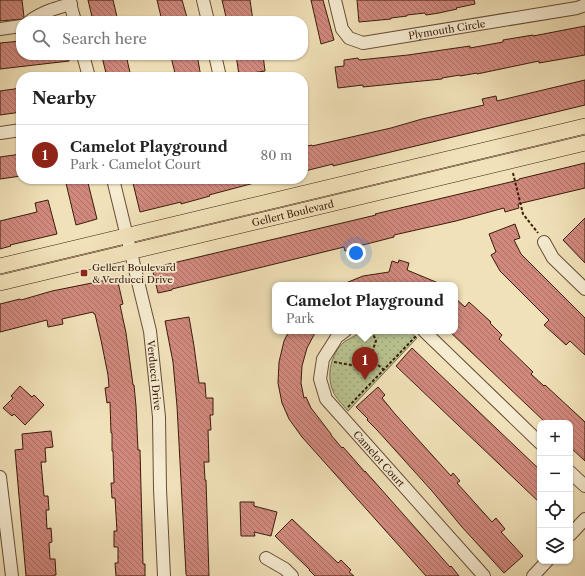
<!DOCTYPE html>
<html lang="en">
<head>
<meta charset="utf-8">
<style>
  :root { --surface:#fff; --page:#f2f2f2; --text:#222; --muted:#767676; --line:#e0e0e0; --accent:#8f2418 }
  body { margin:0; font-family:"Libre Caslon Text",serif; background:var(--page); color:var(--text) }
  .controls { position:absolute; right:12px; bottom:12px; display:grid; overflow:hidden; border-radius:8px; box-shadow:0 1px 3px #0004 }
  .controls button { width:36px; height:36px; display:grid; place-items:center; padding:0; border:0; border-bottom:1px solid var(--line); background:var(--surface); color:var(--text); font:20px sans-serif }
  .you { position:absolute; left:356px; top:253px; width:14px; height:14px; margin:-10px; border:3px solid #fff; border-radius:50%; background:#1a73e8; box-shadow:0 0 0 6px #1a73e833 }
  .badge { display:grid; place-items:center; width:26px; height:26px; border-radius:50%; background:var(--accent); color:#fff; font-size:13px; font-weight:700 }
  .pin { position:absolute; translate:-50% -33px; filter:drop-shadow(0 1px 2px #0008) }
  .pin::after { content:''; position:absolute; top:21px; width:14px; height:12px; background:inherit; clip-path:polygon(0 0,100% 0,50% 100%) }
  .popup { position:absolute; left:272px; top:282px; width:186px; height:52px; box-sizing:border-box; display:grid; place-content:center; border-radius:8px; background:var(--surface); filter:drop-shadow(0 1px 3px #0005); font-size:13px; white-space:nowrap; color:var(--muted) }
  .popup b { font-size:15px; color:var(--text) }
  .popup::after { content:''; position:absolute; left:50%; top:100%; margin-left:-8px; border:8px solid transparent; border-top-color:var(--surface) }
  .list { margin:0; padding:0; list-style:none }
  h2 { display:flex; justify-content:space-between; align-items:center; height:52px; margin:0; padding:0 16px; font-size:17px }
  h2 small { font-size:13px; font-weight:400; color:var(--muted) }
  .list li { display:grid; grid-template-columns:26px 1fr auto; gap:12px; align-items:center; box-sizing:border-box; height:60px; padding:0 16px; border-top:1px solid var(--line) }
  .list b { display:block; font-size:15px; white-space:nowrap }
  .list p { margin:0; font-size:13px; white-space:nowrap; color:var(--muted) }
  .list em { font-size:13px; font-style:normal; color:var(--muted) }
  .icon { flex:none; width:22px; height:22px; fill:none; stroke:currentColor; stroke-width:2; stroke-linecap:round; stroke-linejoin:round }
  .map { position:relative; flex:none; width:585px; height:576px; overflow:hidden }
  .search { position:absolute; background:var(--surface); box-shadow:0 1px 3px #0004; left:16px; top:16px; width:292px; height:44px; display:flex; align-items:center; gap:10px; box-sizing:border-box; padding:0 14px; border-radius:16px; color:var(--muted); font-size:15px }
  .panel { position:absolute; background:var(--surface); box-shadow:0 1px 3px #0004; left:16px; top:72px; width:292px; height:112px; border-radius:16px }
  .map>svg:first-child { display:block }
  .park { fill:url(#park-dots); stroke:#7a704d }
  .building { fill:url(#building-back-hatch); stroke:#3a1c0a }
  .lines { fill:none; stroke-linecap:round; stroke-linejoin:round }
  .minor-casing { stroke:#684d36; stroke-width:14 }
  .major-casing { stroke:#3a1c0a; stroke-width:16 }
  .path { stroke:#3a1c0a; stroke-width:2; stroke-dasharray:3 2; stroke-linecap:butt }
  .minor { stroke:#f6ecd2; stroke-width:12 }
  .major { stroke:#f1e1b9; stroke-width:15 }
  .poi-dot { fill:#8f2418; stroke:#f6ecd2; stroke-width:1.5 }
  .labels { text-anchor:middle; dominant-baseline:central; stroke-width:3.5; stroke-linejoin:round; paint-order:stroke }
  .street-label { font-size:10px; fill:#3a1c0a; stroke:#f6ecd2 }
  .poi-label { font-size:10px; fill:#3a1c0a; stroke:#f6ecd2; text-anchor:start }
</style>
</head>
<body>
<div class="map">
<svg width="585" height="576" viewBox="0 0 585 576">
  <defs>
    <pattern id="park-dots" width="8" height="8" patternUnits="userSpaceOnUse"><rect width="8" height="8" fill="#b9c390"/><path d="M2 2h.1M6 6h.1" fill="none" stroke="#a0a77b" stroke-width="1.8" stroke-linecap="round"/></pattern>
    <pattern id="building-back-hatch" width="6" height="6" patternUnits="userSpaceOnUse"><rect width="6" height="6" fill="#d1897e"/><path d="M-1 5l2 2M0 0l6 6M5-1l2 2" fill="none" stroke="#ab6f65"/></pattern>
  </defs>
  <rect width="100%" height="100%" fill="#f1e1b9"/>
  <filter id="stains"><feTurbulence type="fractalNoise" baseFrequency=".005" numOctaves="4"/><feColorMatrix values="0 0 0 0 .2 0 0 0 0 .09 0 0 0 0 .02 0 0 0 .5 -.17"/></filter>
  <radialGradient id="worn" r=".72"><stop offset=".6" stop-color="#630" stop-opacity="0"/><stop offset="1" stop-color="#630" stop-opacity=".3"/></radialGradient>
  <path class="park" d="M363 331H409L417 338 348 411C343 405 335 397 333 391 326 375 331 354 344 342 350 338 357 335 363 331Z"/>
  <g class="building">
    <path d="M0 0H22L24 17 23 19 0 21Z"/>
    <path d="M88 0H113L118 21H93Z"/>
    <path d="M157 0H182L188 21H162Z"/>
    <path d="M222 0H250L253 21H227Z"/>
    <path d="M311 0H323L334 40 321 44Z"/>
    <path d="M357 0H474L475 4 456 8 457 9 439 13 426 15 425 13 407 15V16L391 18V19L359 22Z"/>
    <path d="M585 26V55L539 63V61L477 74V73L460 76V75L442 78V79L412 82 363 87V85L338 88 335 67 344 66V60L358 58 359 60 408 55 470 46V48L503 42V40L533 35V36Z"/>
    <path d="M21 41V55H69V61L0 69V43Z"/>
    <path d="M112 55H126L131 77H107L102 57Z"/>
    <path d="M178 55H197L201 77H176L171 57Z"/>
    <path d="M236 55H263L265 71 239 75Z"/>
    <path d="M585 80V105L333 166V164L305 171 303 164V147L312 145V146L391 128 422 119 484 105 482 99 496 96 497 101Z"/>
    <path d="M21 88V112L0 115V91Z"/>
    <path d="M21 154V176L0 179V157Z"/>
    <path d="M585 163V188L518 204 519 208 505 212 504 208 456 221 394 235V237L359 246V248L345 251 344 247 234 274 172 289V290L158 293 152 268 376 215 375 214 519 180V179Z"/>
    <path d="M65 179H87L97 219 76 225Z"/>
    <path d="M132 179H169L170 182 179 179H258V182L209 195 210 196 181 204V202L140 212Z"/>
    <path d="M48 200 57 234 10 245 11 246 0 249V221L37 212 35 203Z"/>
    <path d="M585 218V263L563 240Z"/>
    <path d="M515 224 520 238 514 240 521 254 585 318V355L570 341 566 345 544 325 549 320 500 271 491 255 496 252 489 234Z"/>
    <path d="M399 260 409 263 407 270 443 285H341L363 276 389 272 392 261 398 263Z"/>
    <path d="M117 278 123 304 120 305 126 333 133 385H134L136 406 138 450H140L143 564H145V576H116L115 563H118V547H114V531H117L115 498H112L111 483H114L113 451H112V433H111L110 402 107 403 105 388 109 387 108 375 101 340 95 314H94L93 312 62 319 63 324 48 327 47 320 0 332V304L20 299 21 300 52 291Z"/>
    <path d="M455 298 465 307 469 302 491 322 490 323 502 335 499 339 533 372 531 374 544 386 545 385 585 422V461L570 447V423H546L449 331H455Z"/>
    <path d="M189 317 194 346 199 383H205L206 398H213V415H210L211 430H208L209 462H204L205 480H206L209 576H187L186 574 177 406 173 362 165 321Z"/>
    <path d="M289 331H316L307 348 302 366 301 383 304 398 306 397 311 408 331 434V435L342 448 343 447 365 472V471L450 567 451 566 459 576H426L302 437 289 419 282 403 278 383 279 362 284 341Z"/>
    <path d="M412 348 540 470V503L396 366Z"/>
    <path d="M20 386 32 397 34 395 44 405 25 425 14 414 12 416 3 408 13 398 11 396Z"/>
    <path d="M378 387 385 395 382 398 395 414 451 476 453 473 460 481 457 483 492 522 496 518 505 529 501 532 523 556 504 573 462 527 432 491 377 430 367 420 368 419 356 407Z"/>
    <path d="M51 431 53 447 45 448 46 462H41L44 496H48L49 510H46L47 529 51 528 52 542 49 543 50 559H55L56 575H54V576H26L15 450 23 449 22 434Z"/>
    <path d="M240 502H254V506L277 512 271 536 254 532 255 536H241Z"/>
    <path d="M292 519 338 563 341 560 351 570 349 572 354 576H315L309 570H310L275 536Z"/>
  </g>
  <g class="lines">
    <g class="minor-casing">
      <g id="minor">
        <path d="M69 0 75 21"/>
        <path d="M203 0 208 21"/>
        <path id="s1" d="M335 0 342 29 349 38 363 43 577 8 585 5"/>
        <path d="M30 21C42 12 56 8 71 4"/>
        <path d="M0 29 21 26"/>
        <path d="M83 55 89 77"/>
        <path d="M215 55 220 77"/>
        <path d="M0 133 21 130"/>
        <path id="s2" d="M113 179 150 331 159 417 160 489 164 576"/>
        <path d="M544 242 553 258 585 289"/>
        <path id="s3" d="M345 331 337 337 323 359 320 379 326 399 484 576"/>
        <path d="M424 331 540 443"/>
        <path d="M570 472 585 486"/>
        <path d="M0 477 12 576"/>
        <path d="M570 535 585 519"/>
        <path d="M266 558 285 569 292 576"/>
        <path d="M533 576 547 561"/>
      </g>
    </g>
    <g class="major-casing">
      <g id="major">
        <path d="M0 266 585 126"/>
        <path id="s4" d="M0 283 585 143"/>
      </g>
    </g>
    <g class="path">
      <path d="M513 173 523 214 538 233"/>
      <path d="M369 361 378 365 384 370"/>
      <path d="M334 362 351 365 369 361 376 341 372 331"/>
      <path d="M348 407 416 336"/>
    </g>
    <use href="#minor" class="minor"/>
    <use href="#major" class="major"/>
  </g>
  <rect class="poi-dot" x="80" y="269" width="8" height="8" rx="2"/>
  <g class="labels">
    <g class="street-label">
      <text stroke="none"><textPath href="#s1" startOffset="141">Plymouth Circle</textPath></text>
      <text stroke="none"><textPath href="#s4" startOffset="301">Gellert Boulevard</textPath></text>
      <text stroke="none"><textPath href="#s2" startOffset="201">Verducci Drive</textPath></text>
      <text stroke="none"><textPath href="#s3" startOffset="157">Camelot Court</textPath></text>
    </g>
    <g class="poi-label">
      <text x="92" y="267">Gellert Boulevard<tspan x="92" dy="12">&amp; Verducci Drive</tspan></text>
    </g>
  </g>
  <rect width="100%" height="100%" filter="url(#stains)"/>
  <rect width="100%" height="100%" fill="url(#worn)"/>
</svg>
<div class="controls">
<button>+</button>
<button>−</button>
<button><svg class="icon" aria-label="locate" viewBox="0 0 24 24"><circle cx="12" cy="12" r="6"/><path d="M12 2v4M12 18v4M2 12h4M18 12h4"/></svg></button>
<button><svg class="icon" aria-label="layers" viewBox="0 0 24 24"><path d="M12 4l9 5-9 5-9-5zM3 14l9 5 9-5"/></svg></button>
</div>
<div class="you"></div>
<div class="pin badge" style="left:365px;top:380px">1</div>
<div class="popup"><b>Camelot Playground</b>Park</div>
<div class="search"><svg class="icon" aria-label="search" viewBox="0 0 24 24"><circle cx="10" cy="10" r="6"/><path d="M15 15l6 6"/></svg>Search here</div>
<section class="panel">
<h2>Nearby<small></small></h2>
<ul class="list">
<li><span class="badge">1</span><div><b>Camelot Playground</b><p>Park · Camelot Court</p></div><em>80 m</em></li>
</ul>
</section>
</div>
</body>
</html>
